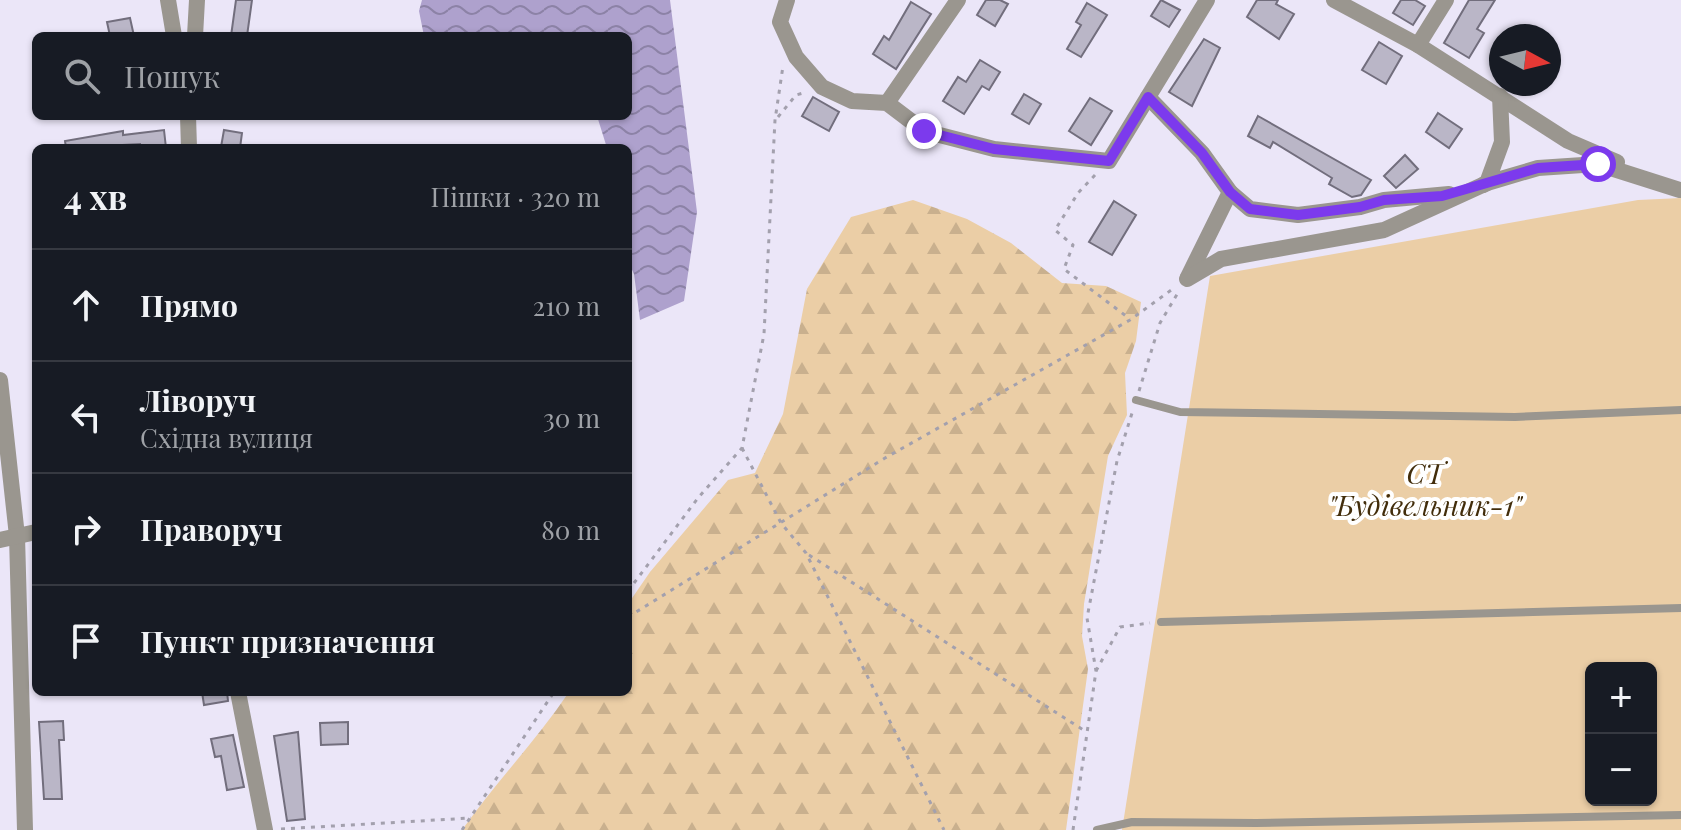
<!DOCTYPE html>
<html lang="uk">
<head>
<meta charset="utf-8">
<style>
  :root { --surface:#171b24; --page:#20242c; --text:#f1f3f6; --muted:#9ea1a6; --line:#363941 }
  body { margin:0; font-family:"Playfair Display",serif; background:var(--page); color:var(--text) }
  .controls { position:absolute; right:24px; bottom:24px; display:grid; overflow:hidden; border-radius:12px; box-shadow:0 2px 6px #0004 }
  .controls button { width:72px; height:72px; display:grid; place-items:center; padding:0; border:0; border-bottom:2px solid var(--line); background:var(--surface); color:var(--text); font:40px sans-serif }
  .compass { position:absolute; left:1489px; top:24px; width:72px; height:72px; border-radius:50%; background:var(--surface); box-shadow:0 2px 6px #0004; rotate:97deg }
  .stop { position:absolute; width:24px; height:24px; margin:-18px; border:6px solid #7c3aed; border-radius:50%; background:#fff }
  .stop.end { background:#7c3aed; border-color:#fff; box-shadow:0 2px 8px #0008 }
  .list { margin:0; padding:0; list-style:none }
  h2 { display:flex; justify-content:space-between; align-items:center; height:104px; margin:0; padding:0 32px; font-size:34px }
  h2 small { font-size:26px; font-weight:400; color:var(--muted) }
  .list li { display:grid; grid-template-columns:52px 1fr auto; gap:24px; align-items:center; box-sizing:border-box; height:112px; padding:0 32px; border-top:2px solid var(--line) }
  .list b { display:block; font-size:30px; white-space:nowrap }
  .list p { margin:0; font-size:26px; white-space:nowrap; color:var(--muted) }
  .list em { font-size:26px; font-style:normal; color:var(--muted) }
  .icon { flex:none; width:44px; height:44px; fill:none; stroke:currentColor; stroke-width:2; stroke-linecap:round; stroke-linejoin:round }
  .map { position:relative; flex:none; width:1681px; height:830px; overflow:hidden }
  .search { position:absolute; background:var(--surface); box-shadow:0 2px 6px #0004; left:32px; top:32px; width:600px; height:88px; display:flex; align-items:center; gap:20px; box-sizing:border-box; padding:0 28px; border-radius:12px; color:var(--muted); font-size:30px }
  .panel { position:absolute; background:var(--surface); box-shadow:0 2px 6px #0004; left:32px; top:144px; width:600px; height:552px; border-radius:12px }
  .map>svg:first-child { display:block }
  .green { fill:#ebcea6; fill-rule:evenodd }
  .forest { fill:url(#forest-firs) }
  .water { fill:url(#water-waves) }
  .building { fill:#bab6c7; stroke:#726e7d; stroke-width:2 }
  .lines { fill:none; stroke-linecap:round; stroke-linejoin:round }
  .path { stroke:#a3a0ad; stroke-width:3; stroke-dasharray:4 6; stroke-linecap:butt }
  .lane { stroke:#9a968f; stroke-width:8 }
  .street { stroke:#9a968f; stroke-width:16 }
  .route { stroke:#7c3aed; stroke-width:10 }
  .labels { text-anchor:middle; dominant-baseline:central; stroke-width:8; stroke-linejoin:round; paint-order:stroke }
  .park-label { font-size:28px; font-style:italic; fill:#422d0b; stroke:#fff }
</style>
</head>
<body>
<div class="map">
<svg width="1681" height="830" viewBox="0 0 1681 830">
  <defs>
    <pattern id="forest-firs" width="22" height="20" patternUnits="userSpaceOnUse" patternTransform="scale(2)"><rect width="22" height="20" fill="#ebcea6"/><path d="M5 1l3.5 6h-7zM16 11l3.5 6h-7z" fill="#c9b08e"/></pattern>
    <pattern id="water-waves" width="16" height="10" patternUnits="userSpaceOnUse" patternTransform="scale(2)"><rect width="16" height="10" fill="#aea1cd"/><path d="M0 5q4-4 8 0t8 0" fill="none" stroke="#8c82a6"/></pattern>
  </defs>
  <rect width="100%" height="100%" fill="#ebe6f8"/>
  <path class="green" d="M1681 198V830H1122L1210 276 1638 200ZM1591 668H1651V800H1591Z"/>
  <path class="forest" d="M913 200 967 219 1011 243 1062 283 1106 286 1141 302 1136 341 1125 373 1127 415 1108 456 1084 604 1082 636 1088 669 1066 830H462C496 782 536 741 569 692H628V604L650 572 728 480 755 473 783 414 807 289 851 217Z"/>
  <path class="water" d="M422 0H670L697 212 684 301 640 320 634 274 628 261V148H607L597 116H628V36H424L419 11Z"/>
  <g class="building">
    <path d="M236 0H252L247 36H231Z"/>
    <path d="M986 0H1000L1008 4 995 26 977 15Z"/>
    <path d="M1161 0 1180 10 1169 27 1151 16Z"/>
    <path d="M1257 0H1278L1276 4 1294 14 1279 39 1247 17Z"/>
    <path d="M1401 0H1415L1425 6 1413 25 1393 13Z"/>
    <path d="M1469 0H1495L1477 29 1484 33 1469 58 1444 43Z"/>
    <path d="M911 2 931 14 896 69 873 54 884 36 889 40Z"/>
    <path d="M1087 3 1107 15 1081 57 1067 49 1081 25 1076 22Z"/>
    <path d="M130 18 134 36H110L107 22Z"/>
    <path d="M1204 39 1220 48 1192 106 1169 92Z"/>
    <path d="M1379 42 1402 56 1386 84 1362 70Z"/>
    <path d="M980 60 1000 72 989 90 982 86 964 114 943 101 958 77 966 82Z"/>
    <path d="M1024 94 1041 104 1029 124 1012 114Z"/>
    <path d="M813 97 839 112 829 131 802 116Z"/>
    <path d="M1090 98 1112 111 1091 145 1069 131Z"/>
    <path d="M1438 113 1462 129 1449 148 1426 132Z"/>
    <path d="M1258 116 1371 180 1361 195 1352 197 1329 184 1332 178 1273 142 1270 148 1248 136Z"/>
    <path d="M164 130 166 148H140V144L66 148 65 141 123 131V135Z"/>
    <path d="M224 130 242 133 240 148 221 147Z"/>
    <path d="M1405 155 1418 169 1396 188 1384 176Z"/>
    <path d="M1114 201 1136 215 1112 255 1089 242Z"/>
    <path d="M202 692H227L228 701 204 705Z"/>
    <path d="M63 721 64 740H59L62 799H44L39 722Z"/>
    <path d="M348 722V744L321 745 320 723Z"/>
    <path d="M298 732 305 819 287 821 274 736Z"/>
    <path d="M233 735 244 787 227 790 221 756 215 757 211 739Z"/>
  </g>
  <g class="lines">
    <g class="path">
      <path d="M778 117 796 95 807 92"/>
      <path d="M1095 175 1078 193 1055 230 1073 245 1064 269 1130 319"/>
      <path d="M1139 391 1160 323 1179 291"/>
      <path d="M742 448 781 523 806 553 944 830"/>
      <path d="M809 555 1085 731"/>
      <path d="M628 591 698 498 742 448 764 334 775 120 783 66"/>
      <path d="M628 617 885 458 1130 320 1174 288"/>
      <path d="M1096 671 1120 627 1150 623"/>
      <path d="M281 829 471 818"/>
      <path d="M462 830 554 692"/>
      <path d="M1073 830 1096 671 1087 618 1117 461 1133 410"/>
    </g>
    <g class="lane">
      <path d="M1136 400 1180 412 1515 417 1681 410"/>
      <path d="M1161 622 1681 608"/>
      <path d="M1097 830 1132 822 1256 823 1681 815"/>
    </g>
    <g class="street">
      <path d="M168 0 174 36"/>
      <path d="M787 0 780 22 796 57 822 87 852 101 887 103 924 131 994 149 1109 161 1207 0"/>
      <path d="M1334 0 1418 45 1568 141 1617 162"/>
      <path d="M195 36 197 0"/>
      <path d="M1418 45 1446 0"/>
      <path d="M1148 97 1202 153 1230 192 1188 277"/>
      <path d="M887 103 958 0"/>
      <path d="M188 116 189 148"/>
      <path d="M1483 185 1487 183 1502 142 1500 96"/>
      <path d="M1230 192 1250 209 1298 215 1360 207 1384 200 1449 194"/>
      <path d="M1187 279 1221 259 1384 230 1487 183 1538 168 1598 164 1680 190"/>
      <path d="M0 380 17 536 25 830"/>
      <path d="M0 540 36 532"/>
      <path d="M238 692 265 830"/>
    </g>
  </g>
  <g class="lines">
    <path class="route" d="M924 131 994 149 1109 161 1148 97 1202 153 1230 192 1250 209 1298 215 1360 207 1384 200 1442 196 1538 168 1598 164"/>
  </g>
  <g class="labels">
    <g class="park-label">
      <text x="1425" y="472">СТ<tspan x="1425" dy="32">"Будівельник-1"</tspan></text>
    </g>
  </g>
</svg>
<div class="controls">
<button>+</button>
<button>−</button>
</div>
<svg class="compass" viewBox="-18 -18 36 36"><path d="M0-13l5 13h-10z" fill="#e53935"/><path d="M0 13l5-13h-10z" fill="#9ea1a6"/></svg>
<div class="stop" style="left:1598px;top:164px"></div>
<div class="stop end" style="left:924px;top:131px"></div>
<div class="search"><svg class="icon" aria-label="search" viewBox="0 0 24 24"><circle cx="10" cy="10" r="6"/><path d="M15 15l6 6"/></svg>Пошук</div>
<section class="panel">
<h2>4 хв<small>Пішки · 320 m</small></h2>
<ul class="list">
<li><svg class="icon" aria-label="ahead" viewBox="0 0 24 24"><path d="M12 20V5M6 11l6-6 6 6"/></svg><div><b>Прямо</b></div><em>210 m</em></li>
<li><svg class="icon" aria-label="left" viewBox="0 0 24 24"><path d="M17 20v-9H6M10 6l-5 5 5 5"/></svg><div><b>Ліворуч</b><p>Східна вулиця</p></div><em>30 m</em></li>
<li><svg class="icon" aria-label="right" viewBox="0 0 24 24"><path d="M7 20v-9h11M14 6l5 5-5 5"/></svg><div><b>Праворуч</b></div><em>80 m</em></li>
<li><svg class="icon" aria-label="arrive" viewBox="0 0 24 24"><path d="M6 21V4h12l-3 4 3 4H6"/></svg><div><b>Пункт призначення</b></div></li>
</ul>
</section>
</div>
</body>
</html>
